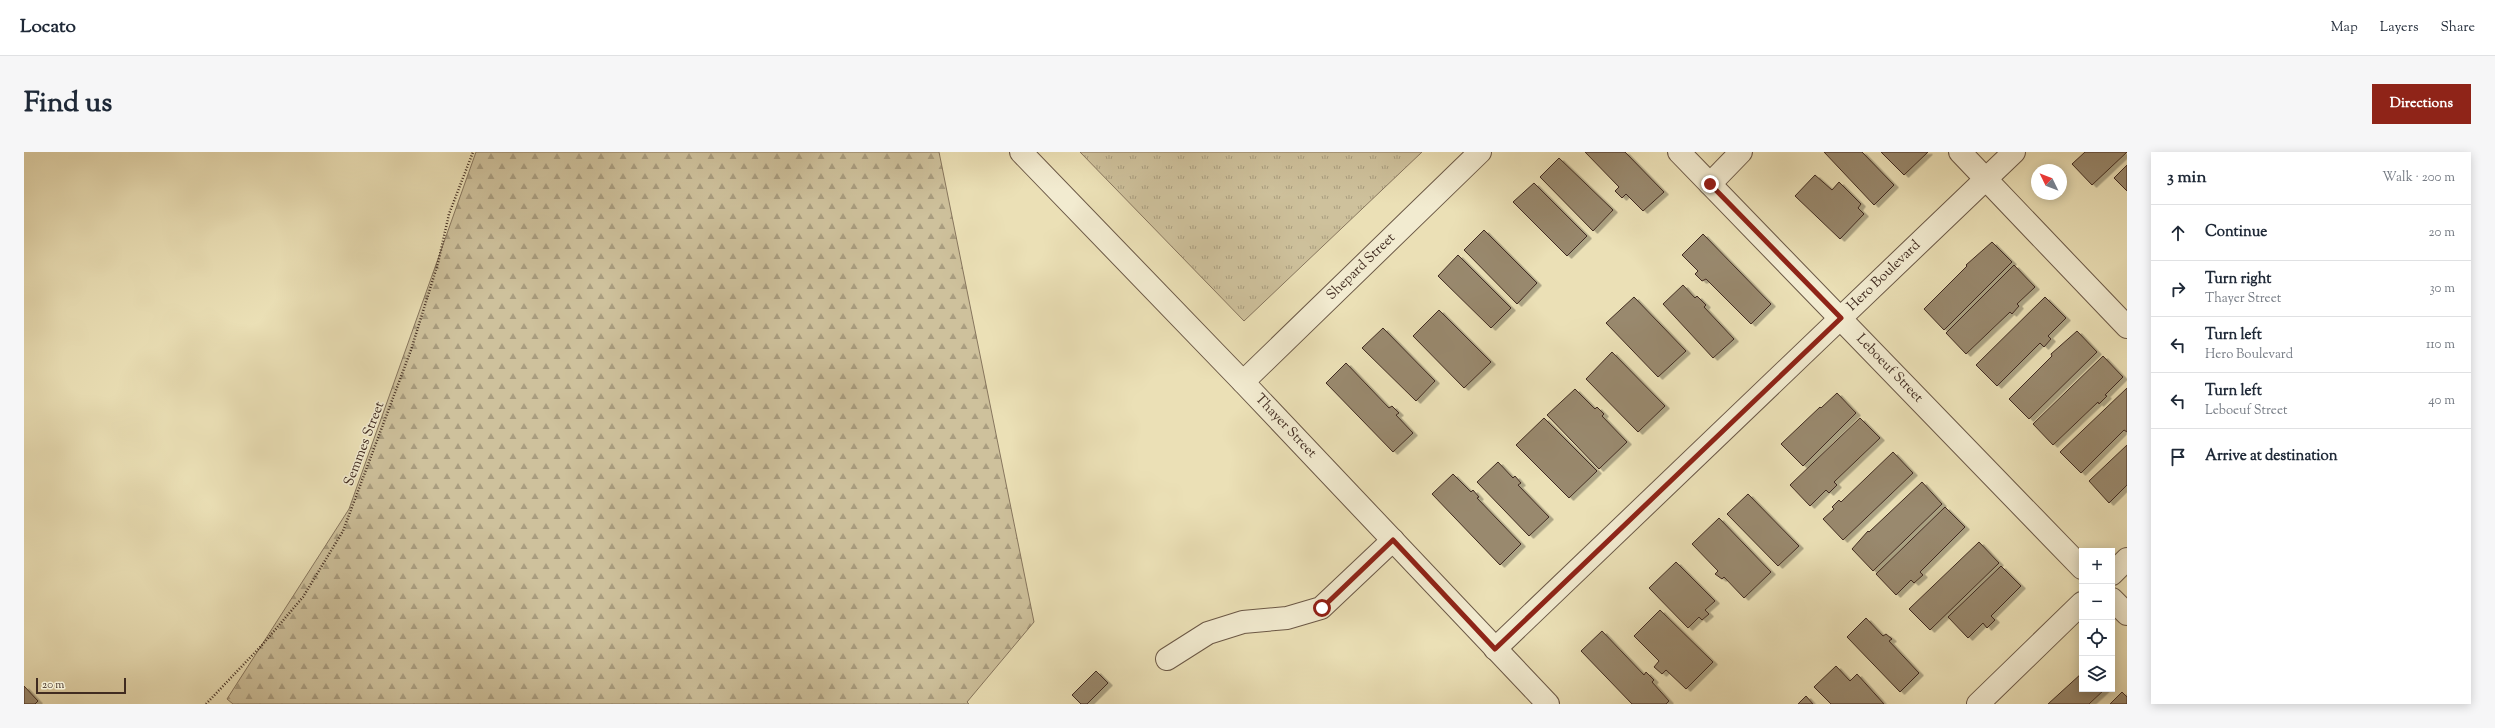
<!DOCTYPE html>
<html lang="en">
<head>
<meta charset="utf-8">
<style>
  :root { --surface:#fff; --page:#f6f6f7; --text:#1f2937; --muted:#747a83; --line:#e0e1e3; --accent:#8f2418 }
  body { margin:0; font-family:"Sorts Mill Goudy",serif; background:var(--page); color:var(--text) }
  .controls { position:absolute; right:12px; bottom:12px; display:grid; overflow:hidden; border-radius:0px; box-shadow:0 2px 10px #0003 }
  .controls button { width:36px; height:36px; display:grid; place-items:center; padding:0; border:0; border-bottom:1px solid var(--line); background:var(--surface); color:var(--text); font:20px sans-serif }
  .compass { position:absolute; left:2007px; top:12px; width:36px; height:36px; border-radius:50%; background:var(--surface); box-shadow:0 2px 10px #0003; rotate:313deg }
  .scale { position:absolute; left:12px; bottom:10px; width:90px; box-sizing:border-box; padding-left:4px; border:2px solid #402b20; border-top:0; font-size:11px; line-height:14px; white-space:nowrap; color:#402b20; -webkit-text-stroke:3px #f2ebd0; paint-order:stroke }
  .stop { position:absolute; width:12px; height:12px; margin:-9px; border:3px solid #8f2418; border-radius:50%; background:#fff }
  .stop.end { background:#8f2418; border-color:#fff; box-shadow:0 1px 4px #0008 }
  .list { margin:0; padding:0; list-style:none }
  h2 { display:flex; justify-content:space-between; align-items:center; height:52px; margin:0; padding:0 16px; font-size:17px }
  h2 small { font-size:13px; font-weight:400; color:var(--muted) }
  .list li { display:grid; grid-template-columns:26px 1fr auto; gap:12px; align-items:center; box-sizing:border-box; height:56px; padding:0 16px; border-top:1px solid var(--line) }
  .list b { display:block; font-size:15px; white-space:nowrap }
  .list p { margin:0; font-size:13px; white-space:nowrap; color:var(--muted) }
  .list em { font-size:13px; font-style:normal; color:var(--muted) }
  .icon { flex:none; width:22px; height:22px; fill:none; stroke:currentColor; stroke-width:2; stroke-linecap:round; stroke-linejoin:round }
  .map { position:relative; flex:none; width:2103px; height:552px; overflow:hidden; border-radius:0px }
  header { display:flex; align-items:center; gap:24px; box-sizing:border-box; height:56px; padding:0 20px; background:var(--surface); border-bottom:1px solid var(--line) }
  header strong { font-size:19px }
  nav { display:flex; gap:22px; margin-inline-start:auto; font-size:14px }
  .intro { display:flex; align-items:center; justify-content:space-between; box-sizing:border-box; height:96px; padding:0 24px }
  h1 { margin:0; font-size:28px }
  .button { padding:10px 18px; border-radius:0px; background:var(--accent); color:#fff; font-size:14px; font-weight:700 }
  main { display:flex; gap:24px; padding:0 24px }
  aside { flex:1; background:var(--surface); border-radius:0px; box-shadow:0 2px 10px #0003 }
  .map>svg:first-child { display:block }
  .grass { fill:url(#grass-tufts); stroke:#87765e }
  .forest { fill:url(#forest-firs); stroke:#87765e }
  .building { fill:#99896e; stroke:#402b20; filter:url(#shadow) }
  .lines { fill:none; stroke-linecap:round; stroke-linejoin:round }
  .minor-casing { stroke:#6b5846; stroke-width:24 }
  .path { stroke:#402b20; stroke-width:2.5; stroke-dasharray:1 2; stroke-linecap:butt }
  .minor { stroke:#f2ebd0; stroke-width:22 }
  .route { stroke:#8f2418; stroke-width:5 }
  .labels { text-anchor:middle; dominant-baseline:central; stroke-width:3; stroke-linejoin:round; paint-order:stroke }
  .street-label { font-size:14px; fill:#402b20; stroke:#f2ebd0 }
</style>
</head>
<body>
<header>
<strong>Locato</strong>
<nav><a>Map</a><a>Layers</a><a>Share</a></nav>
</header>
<div class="intro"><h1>Find us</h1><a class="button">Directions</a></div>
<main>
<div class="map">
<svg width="2103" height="552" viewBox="0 0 2103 552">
  <defs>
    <pattern id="grass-tufts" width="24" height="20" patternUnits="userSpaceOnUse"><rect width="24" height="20" fill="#cec19c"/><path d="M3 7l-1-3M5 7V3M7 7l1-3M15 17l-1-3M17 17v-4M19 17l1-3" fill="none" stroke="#a99d7f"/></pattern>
    <pattern id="forest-firs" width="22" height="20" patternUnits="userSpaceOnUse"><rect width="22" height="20" fill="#cec19c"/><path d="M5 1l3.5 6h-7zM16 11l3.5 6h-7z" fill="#a99d7f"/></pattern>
    <filter id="shadow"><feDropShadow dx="4.5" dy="2.5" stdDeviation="0" flood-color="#0004"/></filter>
  </defs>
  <rect width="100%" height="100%" fill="#ebe0b6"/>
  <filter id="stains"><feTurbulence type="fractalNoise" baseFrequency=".005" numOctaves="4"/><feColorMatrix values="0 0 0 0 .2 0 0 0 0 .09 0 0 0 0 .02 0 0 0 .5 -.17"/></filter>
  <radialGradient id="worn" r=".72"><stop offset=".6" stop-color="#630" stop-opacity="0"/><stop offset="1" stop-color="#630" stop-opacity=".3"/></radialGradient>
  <path class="grass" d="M1056 0H1398L1220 169Z"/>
  <path class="forest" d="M452 0H915L1010 470 943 550 945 552H209L203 547 325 357Z"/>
  <g class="building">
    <path d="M1561 0H1601L1640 40 1619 59 1602 42 1598 46 1591 39 1595 35Z"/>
    <path d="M1800 0H1838L1870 33 1850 53Z"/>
    <path d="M1857 0H1904L1880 23Z"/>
    <path d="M2061 0H2103L2068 33 2048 12Z"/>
    <path d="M1535 6 1589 58 1569 79 1516 25Z"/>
    <path d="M2103 13V39L2090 26Z"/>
    <path d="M1791 23 1808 38 1815 30 1837 52 1834 56 1840 62 1816 87 1771 44Z"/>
    <path d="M1510 31 1563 84 1543 104 1489 50Z"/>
    <path d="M1460 78 1513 131 1493 152 1440 98Z"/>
    <path d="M1679 82 1747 152 1727 172 1682 127 1678 129 1671 122 1674 119 1658 103Z"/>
    <path d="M1968 90 1988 110 1920 178 1900 157 1943 114 1942 113Z"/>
    <path d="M1434 103 1487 156 1467 176 1414 124Z"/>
    <path d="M1990 113 2011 135 1993 152 1995 154 1988 162 1986 160 1942 202 1922 181Z"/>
    <path d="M1659 133 1671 146 1673 144 1682 153 1680 155 1710 187 1689 206 1639 152Z"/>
    <path d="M1610 145 1662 199 1634 225 1582 171Z"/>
    <path d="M2021 145 2042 166 2024 184 2027 187 2020 195 2016 191 1973 234 1952 213Z"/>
    <path d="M1415 158 1467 210 1440 236 1389 184Z"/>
    <path d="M1359 176 1411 229 1392 249 1338 196Z"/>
    <path d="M2053 179 2073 200 2005 267 1985 247 2028 204 2027 202Z"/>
    <path d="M1588 200 1641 254 1614 280 1562 227Z"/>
    <path d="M2079 204 2099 225 2081 243 2083 244 2075 252 2074 250 2029 293 2009 272Z"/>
    <path d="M1322 211 1365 256 1368 254 1375 261 1372 263 1389 281 1369 300 1302 231Z"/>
    <path d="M2103 236V280L2100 278 2057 321 2036 300Z"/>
    <path d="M1551 237 1571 257 1573 255 1580 262 1578 264 1603 290 1575 317 1523 263Z"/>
    <path d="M1813 241 1832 261 1779 314 1757 292 1796 255 1797 256Z"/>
    <path d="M1520 266 1573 319 1545 346 1492 293Z"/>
    <path d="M1836 266 1856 286 1810 330 1813 333 1805 341 1802 338 1786 354 1766 333Z"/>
    <path d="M2103 293V333L2085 351 2065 329Z"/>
    <path d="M1869 300 1889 321 1819 388 1799 367 1810 357 1808 355 1815 348 1817 350Z"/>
    <path d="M1474 310 1489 326 1491 324 1497 331 1494 333 1525 365 1505 384 1453 330Z"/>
    <path d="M1429 322 1447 340 1449 338 1455 345 1453 346 1497 392 1476 413 1408 342Z"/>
    <path d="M1898 330 1918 352 1849 419 1828 397 1844 379 1845 380Z"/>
    <path d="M1724 342 1775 394 1754 414 1703 362Z"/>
    <path d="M1921 355 1941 375 1896 420 1899 423 1890 431 1887 428 1872 443 1852 422Z"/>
    <path d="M1695 366 1747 420 1720 446 1700 425 1698 427 1691 422 1694 419 1668 392Z"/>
    <path d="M1955 390 1975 411 1906 478 1885 457Z"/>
    <path d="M1652 410 1691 449 1681 458 1685 462 1678 468 1675 465 1664 476 1625 436Z"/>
    <path d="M1977 414 1997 434 1967 464 1971 468 1963 476 1959 471 1944 486 1924 465Z"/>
    <path d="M1636 458 1689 510 1662 537 1642 518 1638 522 1630 515 1635 509 1610 484Z"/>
    <path d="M1842 466 1859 484 1862 482 1868 487 1865 489 1895 521 1876 540 1823 485Z"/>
    <path d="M1578 479 1620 523 1622 520 1630 528 1628 530 1645 549 1642 552H1608L1557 499Z"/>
    <path d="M1812 514 1826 529 1833 522 1860 552H1807L1790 535Z"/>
    <path d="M1072 519 1084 531 1063 552H1057L1048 543Z"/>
    <path d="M2058 521V537H2081L2065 552H2024Z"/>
    <path d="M0 534 14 549 11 552H0Z"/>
    <path d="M2098 540 2103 545V552H2086Z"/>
    <path d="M1782 544 1789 552H1774Z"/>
  </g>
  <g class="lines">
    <g class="minor-casing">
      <g id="minor">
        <path id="s1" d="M997 0 1219 230 1524 552"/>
        <path id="s2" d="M1655 0 2058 416"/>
        <path d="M1936 0 2103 175"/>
        <path d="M1686 32 1717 0"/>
        <path id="s3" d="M1219 230 1456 0"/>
        <path d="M2088 422 2103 407"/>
        <path d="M2088 447 2103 462"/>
        <path id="s4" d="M1471 497 1990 0"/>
        <path d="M1143 507 1184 481 1219 470 1263 466 1297 456 1369 388"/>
        <path d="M1954 552 2058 451"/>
      </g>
    </g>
    <path class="path" d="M182 552 239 492 279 445 319 379 387 198 414 111 425 62 449 0"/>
    <use href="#minor" class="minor"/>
  </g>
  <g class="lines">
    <path class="route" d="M1298 456 1369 388 1471 497 1817 166 1686 32"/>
  </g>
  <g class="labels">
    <g class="street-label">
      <text stroke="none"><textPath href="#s3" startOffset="165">Shepard Street</textPath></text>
      <text stroke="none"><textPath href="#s4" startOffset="539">Hero Boulevard</textPath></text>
      <text stroke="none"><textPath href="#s2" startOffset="302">Leboeuf Street</textPath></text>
      <text stroke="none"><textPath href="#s1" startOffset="381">Thayer Street</textPath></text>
      <text transform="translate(341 292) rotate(-69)">Semmes Street</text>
    </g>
  </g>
  <rect width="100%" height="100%" filter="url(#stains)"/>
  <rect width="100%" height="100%" fill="url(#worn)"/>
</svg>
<div class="controls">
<button>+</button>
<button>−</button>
<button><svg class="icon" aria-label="locate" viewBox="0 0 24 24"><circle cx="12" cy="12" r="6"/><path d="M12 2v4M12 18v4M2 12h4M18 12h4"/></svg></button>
<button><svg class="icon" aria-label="layers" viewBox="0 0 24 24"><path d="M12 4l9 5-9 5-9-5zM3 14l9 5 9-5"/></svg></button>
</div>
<svg class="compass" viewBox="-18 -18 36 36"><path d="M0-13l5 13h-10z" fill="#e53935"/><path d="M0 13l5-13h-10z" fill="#747a83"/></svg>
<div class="scale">20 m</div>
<div class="stop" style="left:1298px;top:456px"></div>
<div class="stop end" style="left:1686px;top:32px"></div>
</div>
<aside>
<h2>3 min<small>Walk · 200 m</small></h2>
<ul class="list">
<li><svg class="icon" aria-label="ahead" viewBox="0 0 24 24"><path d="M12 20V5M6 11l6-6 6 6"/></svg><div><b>Continue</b></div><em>20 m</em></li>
<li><svg class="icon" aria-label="right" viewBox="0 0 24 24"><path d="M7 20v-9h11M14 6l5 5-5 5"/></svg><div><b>Turn right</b><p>Thayer Street</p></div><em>30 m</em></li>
<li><svg class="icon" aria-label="left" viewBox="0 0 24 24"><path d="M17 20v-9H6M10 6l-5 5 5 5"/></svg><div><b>Turn left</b><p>Hero Boulevard</p></div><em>110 m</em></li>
<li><svg class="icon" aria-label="left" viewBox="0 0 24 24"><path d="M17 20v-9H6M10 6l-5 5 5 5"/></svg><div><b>Turn left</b><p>Leboeuf Street</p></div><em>40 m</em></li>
<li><svg class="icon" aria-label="arrive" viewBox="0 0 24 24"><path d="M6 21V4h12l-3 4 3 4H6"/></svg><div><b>Arrive at destination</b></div></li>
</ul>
</aside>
</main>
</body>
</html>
